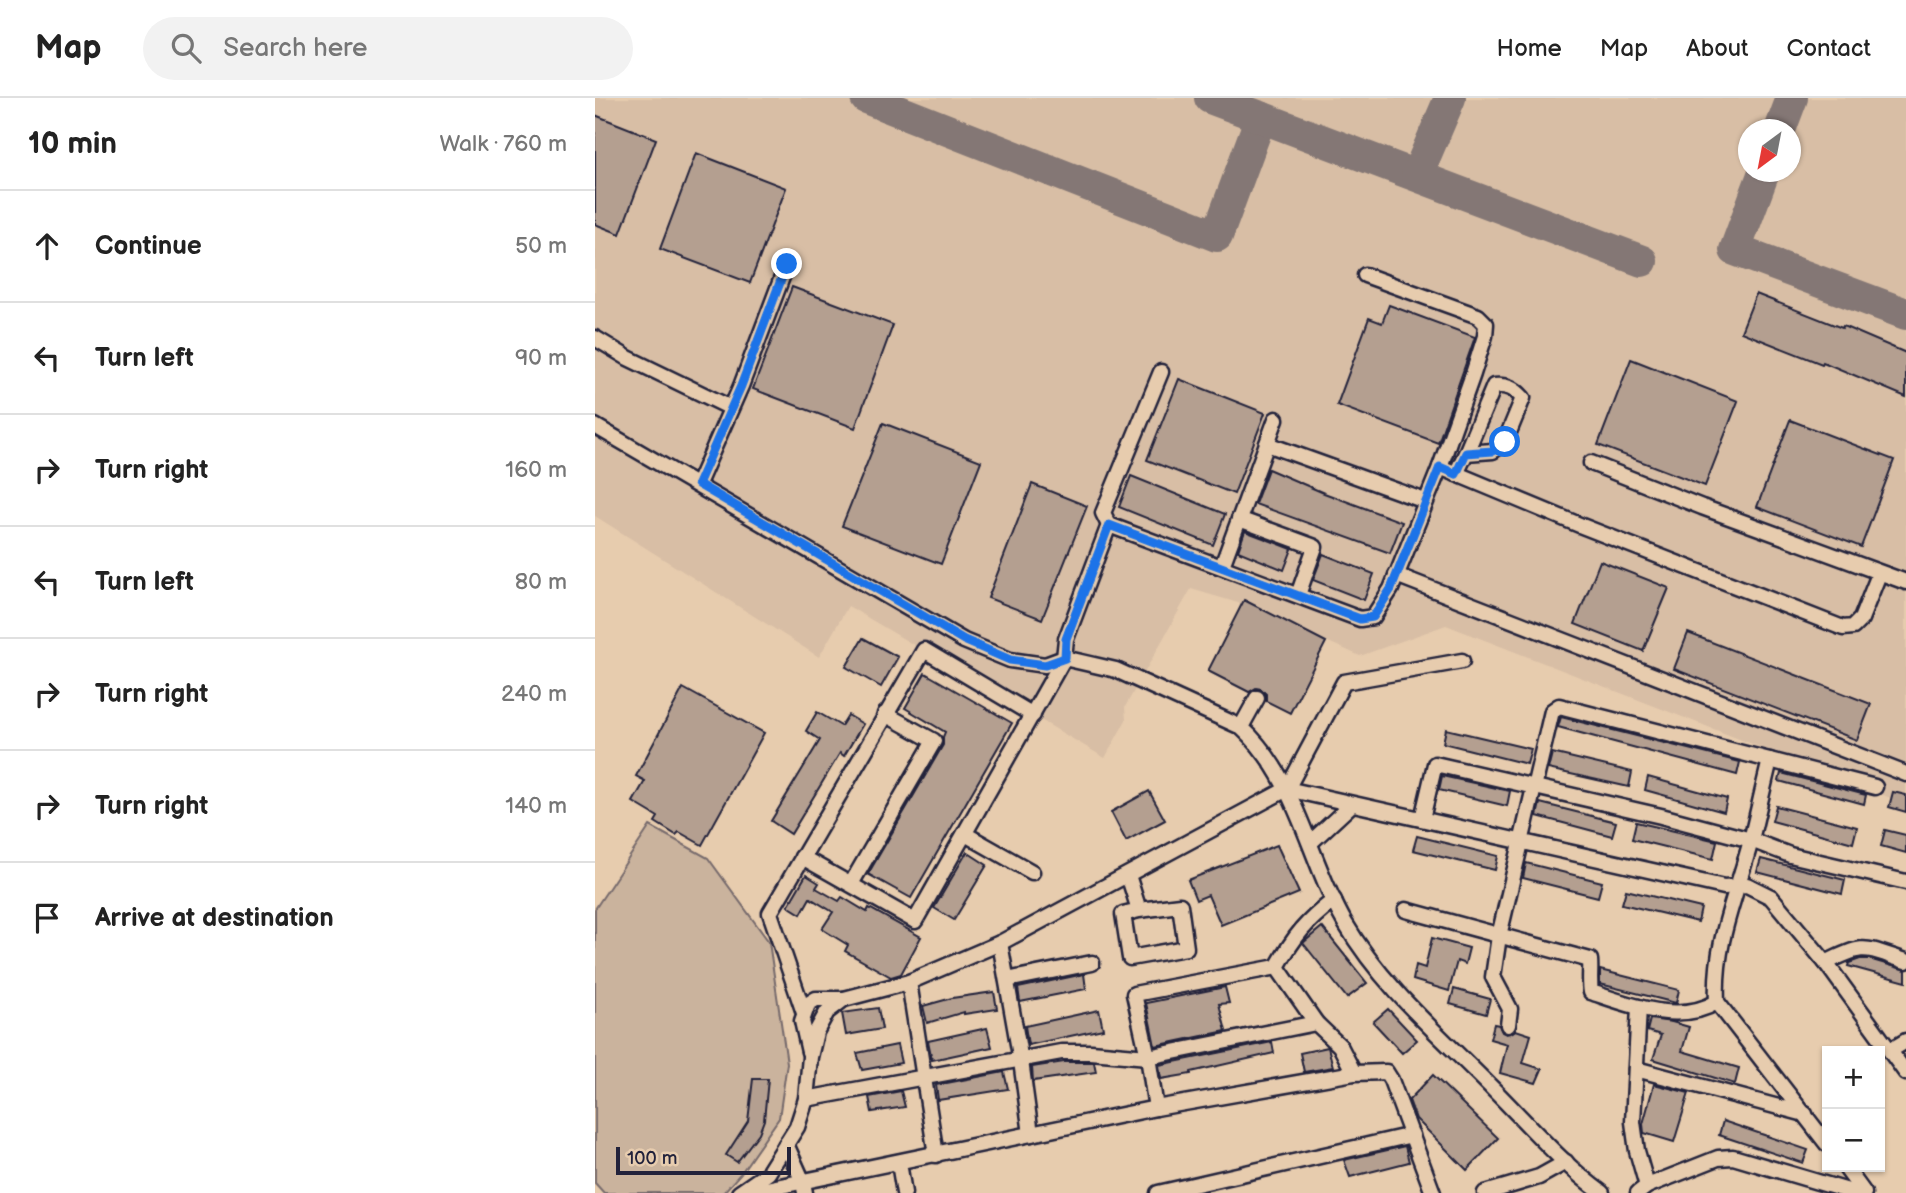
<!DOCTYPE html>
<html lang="en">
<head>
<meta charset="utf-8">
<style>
  :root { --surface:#fff; --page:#f2f2f2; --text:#222; --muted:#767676; --line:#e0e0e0 }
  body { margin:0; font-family:"Balsamiq Sans",sans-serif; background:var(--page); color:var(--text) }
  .controls { position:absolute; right:21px; bottom:21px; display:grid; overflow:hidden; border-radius:0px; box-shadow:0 2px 5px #0004 }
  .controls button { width:63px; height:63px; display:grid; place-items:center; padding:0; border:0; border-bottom:2px solid var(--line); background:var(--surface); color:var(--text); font:35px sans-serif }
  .compass { position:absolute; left:1143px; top:21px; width:63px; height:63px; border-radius:50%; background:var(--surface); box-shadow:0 2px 5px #0004; rotate:212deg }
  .scale { position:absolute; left:21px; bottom:18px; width:175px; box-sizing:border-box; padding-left:7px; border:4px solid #22223b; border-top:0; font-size:19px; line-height:24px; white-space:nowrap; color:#22223b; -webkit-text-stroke:5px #e7ccae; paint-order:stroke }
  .stop { position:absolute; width:21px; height:21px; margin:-16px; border:5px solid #1a73e8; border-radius:50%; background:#fff }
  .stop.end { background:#1a73e8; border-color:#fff; box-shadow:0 2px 7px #0008 }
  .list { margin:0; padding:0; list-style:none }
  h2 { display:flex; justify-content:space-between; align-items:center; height:91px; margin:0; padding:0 28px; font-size:30px }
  h2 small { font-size:23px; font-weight:400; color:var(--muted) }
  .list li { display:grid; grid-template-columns:46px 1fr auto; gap:21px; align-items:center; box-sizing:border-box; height:112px; padding:0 28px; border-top:2px solid var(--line) }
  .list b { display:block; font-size:26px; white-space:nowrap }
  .list em { font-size:23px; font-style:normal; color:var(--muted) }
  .icon { flex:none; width:38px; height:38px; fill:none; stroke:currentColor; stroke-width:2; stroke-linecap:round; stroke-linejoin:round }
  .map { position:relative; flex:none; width:1311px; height:1095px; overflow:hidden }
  header { display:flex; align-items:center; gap:42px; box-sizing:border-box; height:98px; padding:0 35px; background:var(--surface); border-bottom:2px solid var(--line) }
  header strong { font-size:33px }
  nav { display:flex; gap:38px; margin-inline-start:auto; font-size:24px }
  .search { width:490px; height:63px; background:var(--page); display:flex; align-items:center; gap:18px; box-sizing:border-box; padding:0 24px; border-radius:38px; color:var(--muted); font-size:26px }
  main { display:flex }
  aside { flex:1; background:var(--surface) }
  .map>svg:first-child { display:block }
  .built { fill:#d8bea5; fill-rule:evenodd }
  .green { fill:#cab39d; stroke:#766a6c; stroke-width:2 }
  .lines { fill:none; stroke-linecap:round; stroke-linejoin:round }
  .taxiway { stroke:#847774; stroke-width:32 }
  .building { fill:#b49f90; stroke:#22223b; stroke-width:2 }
  .minor-casing { stroke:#22223b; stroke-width:19 }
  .minor { stroke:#e7ccae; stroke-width:14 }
  .route { stroke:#1a73e8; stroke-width:9 }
</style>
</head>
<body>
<header>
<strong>Map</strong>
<div class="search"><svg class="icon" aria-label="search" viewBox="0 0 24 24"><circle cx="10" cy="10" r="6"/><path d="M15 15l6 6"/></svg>Search here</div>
<nav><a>Home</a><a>Map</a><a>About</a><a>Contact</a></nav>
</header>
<main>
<aside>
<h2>10 min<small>Walk · 760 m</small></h2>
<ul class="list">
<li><svg class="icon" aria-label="ahead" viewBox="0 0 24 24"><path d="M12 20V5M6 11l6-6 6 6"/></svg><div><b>Continue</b></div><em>50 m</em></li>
<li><svg class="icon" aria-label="left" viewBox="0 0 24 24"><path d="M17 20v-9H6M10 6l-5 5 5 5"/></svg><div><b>Turn left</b></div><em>90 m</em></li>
<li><svg class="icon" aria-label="right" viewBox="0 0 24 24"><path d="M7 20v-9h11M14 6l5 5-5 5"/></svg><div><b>Turn right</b></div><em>160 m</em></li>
<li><svg class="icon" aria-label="left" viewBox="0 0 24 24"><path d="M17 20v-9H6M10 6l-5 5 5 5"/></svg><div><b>Turn left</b></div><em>80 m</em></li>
<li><svg class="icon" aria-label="right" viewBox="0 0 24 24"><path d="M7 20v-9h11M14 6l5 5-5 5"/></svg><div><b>Turn right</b></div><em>240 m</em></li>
<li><svg class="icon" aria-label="right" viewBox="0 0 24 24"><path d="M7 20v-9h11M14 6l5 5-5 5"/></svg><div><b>Turn right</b></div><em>140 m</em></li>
<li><svg class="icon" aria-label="arrive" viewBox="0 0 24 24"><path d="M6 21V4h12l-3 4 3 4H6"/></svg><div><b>Arrive at destination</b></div></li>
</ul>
</aside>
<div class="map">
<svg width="1311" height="1095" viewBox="0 0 1311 1095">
  <rect width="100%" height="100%" fill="#e7ccae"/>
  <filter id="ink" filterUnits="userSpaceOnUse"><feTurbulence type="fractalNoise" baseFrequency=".0143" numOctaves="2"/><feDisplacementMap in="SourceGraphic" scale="14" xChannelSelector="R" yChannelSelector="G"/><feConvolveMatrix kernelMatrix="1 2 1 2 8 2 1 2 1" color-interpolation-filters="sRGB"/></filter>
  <g filter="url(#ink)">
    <path class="built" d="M0 0H1311V706L851 527 765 558 650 507 596 491 530 609 531 622 510 660 253 508 224 559 0 418ZM1154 32H1196V74H1154Z"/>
    <path class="green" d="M55 728 113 760 174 844 192 965 184 1020 146 1075 128 1095H9L0 1085V811Z"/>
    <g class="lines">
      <g class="taxiway">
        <path d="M271 0 622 138 666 19"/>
        <path d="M615 0 1047 163"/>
        <path d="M1185 32 1197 0"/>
        <path d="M1169 74 1140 152 1311 216"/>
        <path d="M822 77 855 0"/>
      </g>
    </g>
    <g class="building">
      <path d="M0 17 61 41 25 136 0 126Z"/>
      <path d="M101 55 191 90 155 185 65 151Z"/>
      <path d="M197 189 298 227 260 330 158 291Z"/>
      <path d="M1161 196 1247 230 1248 228 1311 255V299L1228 264 1227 266 1146 234Z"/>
      <path d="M794 207 880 239 843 345 742 307 774 220 787 225Z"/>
      <path d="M1036 261 1143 303 1110 388 1003 347Z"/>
      <path d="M584 281 670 315 639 396 552 362Z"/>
      <path d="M1195 322 1299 362 1266 449 1162 409Z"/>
      <path d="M288 325 386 363 346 466 247 428Z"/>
      <path d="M673 371 729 395 807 424 795 455 660 406Z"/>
      <path d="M536 378 630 416 618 447 524 409Z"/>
      <path d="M437 386 492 408 447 521 393 500Z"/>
      <path d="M650 433 697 451 689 472 643 453Z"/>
      <path d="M728 456 779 476 769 502 718 482Z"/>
      <path d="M1005 463 1074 490 1048 553 980 526Z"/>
      <path d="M649 502 731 544 695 615 671 603V596L666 591 661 590 654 594 613 573Z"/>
      <path d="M1093 535 1276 606 1262 642 1079 571Z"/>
      <path d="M268 540 303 559 286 589 251 569Z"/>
      <path d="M330 575 417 625 316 800 273 776 348 647V639L350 634 310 610Z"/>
      <path d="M88 590 169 635 107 747 84 734 81 737 60 724 63 719 38 704 50 683 41 678Z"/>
      <path d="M222 614 246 628 253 617 268 626 249 658 245 655 196 736 176 723 225 642 211 633Z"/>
      <path d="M966 619 1145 664 1142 677 963 629Z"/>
      <path d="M851 631 936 651 932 666 848 645Z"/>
      <path d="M957 655 1037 674 1034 689 953 671Z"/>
      <path d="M1186 675 1271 697 1269 706 1184 683Z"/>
      <path d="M847 678 915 693 912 708 844 692Z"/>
      <path d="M1053 679 1132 701 1129 714 1050 692Z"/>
      <path d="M554 693 570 722 531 743 516 714Z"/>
      <path d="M1298 694 1311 697V714L1294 709Z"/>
      <path d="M945 705 1021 724 1017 738 942 718Z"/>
      <path d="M1181 708 1262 729 1258 745 1177 723Z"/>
      <path d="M1041 724 1122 743 1118 761 1037 741Z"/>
      <path d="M1290 732 1311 737V755L1286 748Z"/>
      <path d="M822 738 903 758 900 772 818 752Z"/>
      <path d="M682 747 704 795 626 827 613 797 601 802 593 782Z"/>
      <path d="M372 754 392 767 359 822 339 810Z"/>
      <path d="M1166 761 1250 782 1247 796 1162 774Z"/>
      <path d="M931 765 1007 784 1003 799 928 780Z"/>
      <path d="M211 777 224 785 221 790 244 803 247 799 272 814 274 810 326 839 306 876 296 879 250 853 253 847 227 831 238 814 215 800 206 816 193 808Z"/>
      <path d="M1031 792 1106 810 1103 824 1027 806Z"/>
      <path d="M727 829 772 885 752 900 708 845Z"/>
      <path d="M837 840 874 850 870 866 862 863 854 893 818 882 821 867 830 870Z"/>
      <path d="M1265 861H1274L1311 872V884L1253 868 1254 865Z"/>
      <path d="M1005 872 1084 892 1081 905 1005 886Z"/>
      <path d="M489 876 491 891 425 904 423 890Z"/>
      <path d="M630 889 634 905 624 906 631 933 560 948 551 905Z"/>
      <path d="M859 891 895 901 891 916 855 906Z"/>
      <path d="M399 894 402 911 369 916V914L332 925 328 908 357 900Z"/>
      <path d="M283 910 287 931 251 937 247 915Z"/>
      <path d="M793 911 822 942 807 955 778 924Z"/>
      <path d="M504 912 508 931 433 947 430 928Z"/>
      <path d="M1055 921 1077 924 1094 929 1087 953 1144 970 1140 986 1058 961 1066 937 1052 933Z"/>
      <path d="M899 926 904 927 907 934 911 936 921 932 936 937 928 965 947 971 941 985 905 975 912 946 895 941Z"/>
      <path d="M392 930 397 949 337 962 333 943Z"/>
      <path d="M677 944 679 955 596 974V976L566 981 564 967Z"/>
      <path d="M302 947 306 965 267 972 262 955Z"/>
      <path d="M733 949 738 969 709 974 705 955Z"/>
      <path d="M469 964H499L501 974 438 983 437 969Z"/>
      <path d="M409 974 413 991 343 1002 341 987Z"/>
      <path d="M838 977 903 1040 872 1072 821 1021 814 1002Z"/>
      <path d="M158 981H173L169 1022 164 1035 142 1064 131 1057 153 1023Z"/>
      <path d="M1059 986 1094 995 1079 1044 1049 1035 1048 1026Z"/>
      <path d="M306 993 310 1009 277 1014 274 999Z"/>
      <path d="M1128 1023 1213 1052 1208 1065 1124 1037Z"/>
      <path d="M810 1048 814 1064 755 1079 749 1062Z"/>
    </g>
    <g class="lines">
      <g class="minor-casing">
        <g id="minor">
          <path d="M770 177 883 218 891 226 890 238 878 276 845 369"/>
          <path d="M0 240 33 260 136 310"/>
          <path d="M0 328 369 543 415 562 450 567 469 560 521 572 646 629C703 681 713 761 750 825 788 890 847 939 899 992 934 1027 967 1066 1007 1095"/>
          <path d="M672 346 830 403"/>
          <path d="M996 365 1107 409 1311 484"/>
          <path d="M861 376 871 355 898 353 910 344 928 300C919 290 912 287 899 288L871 355"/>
          <path d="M103 386 146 288 192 166"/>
          <path d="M644 421 720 449 703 497"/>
          <path d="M514 427 508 415 566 274"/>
          <path d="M627 468 681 321"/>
          <path d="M801 477 1311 676"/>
          <path d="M646 629 662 600"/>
          <path d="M1175 662C1168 690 1162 718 1155 746 1140 801 1119 845 1122 904L1232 1046"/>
          <path d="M692 691 749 584 867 563"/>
          <path d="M827 721 840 666 1066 718 1156 742 1195 757 1311 784"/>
          <path d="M370 736 437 774"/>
          <path d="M715 745 756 707"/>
          <path d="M207 759 320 823 469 560 471 541 514 427 765 521 778 519 796 491 845 369 987 428 1248 530 1258 529 1266 521 1284 476"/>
          <path d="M533 777 544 812 585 807 591 850 535 860 528 816 544 812"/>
          <path d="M256 786 339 643 290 616"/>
          <path d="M739 802C711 824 700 837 682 869L721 925 745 948 759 975"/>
          <path d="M811 812 995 862C996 873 994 883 996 894 1035 907 1084 927 1122 904"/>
          <path d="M405 845 426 963 436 1036"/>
          <path d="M1231 865C1271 844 1270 850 1311 863"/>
          <path d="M412 882 497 865"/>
          <path d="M314 884 341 1057"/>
          <path d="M1044 909 1038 1024 1042 1053 1052 1088"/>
          <path d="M209 915 175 815 329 552 438 617"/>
          <path d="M913 927 915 911 898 879 904 838 957 613 964 608 1280 689"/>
          <path d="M1296 952 1311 943"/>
          <path d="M214 954 207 923 213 906 221 901H249"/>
          <path d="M1041 971 1210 1016"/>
          <path d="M211 1001 466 954H496L553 959 721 925"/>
          <path d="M561 1010 553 959 539 896 682 869"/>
          <path d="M191 1046 208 1084 210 1095"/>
          <path d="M304 1065 309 1095"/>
          <path d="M1250 1069 1269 1095"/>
          <path d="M144 1095 173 1075 202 1029 211 1001 215 959 221 934 232 914 249 901 314 884 405 845 692 691 1129 789 1152 787 1176 799 1231 865 1311 975"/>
          <path d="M152 1095 561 1010 759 975 791 974 796 982 838 1095"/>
          <path d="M563 1095 817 1037"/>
          <path d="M890 1095 944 1079 971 1064"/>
          <path d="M1043 1095 1052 1088 1123 1060 1138 1059 1260 1095"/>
        </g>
      </g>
      <use href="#minor" class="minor"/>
    </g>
  </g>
  <g class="lines" filter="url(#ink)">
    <path class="route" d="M192 166 146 288 103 386 369 542 415 562 450 567 470 560 471 541 514 427 765 521 778 519 796 491 845 369 861 376 871 355 898 353 910 344"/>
  </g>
</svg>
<div class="controls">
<button>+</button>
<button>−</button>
</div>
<svg class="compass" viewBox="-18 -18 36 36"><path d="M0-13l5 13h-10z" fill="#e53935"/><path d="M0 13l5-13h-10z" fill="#767676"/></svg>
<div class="scale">100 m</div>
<div class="stop" style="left:910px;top:344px"></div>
<div class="stop end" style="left:192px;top:166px"></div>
</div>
</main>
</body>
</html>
